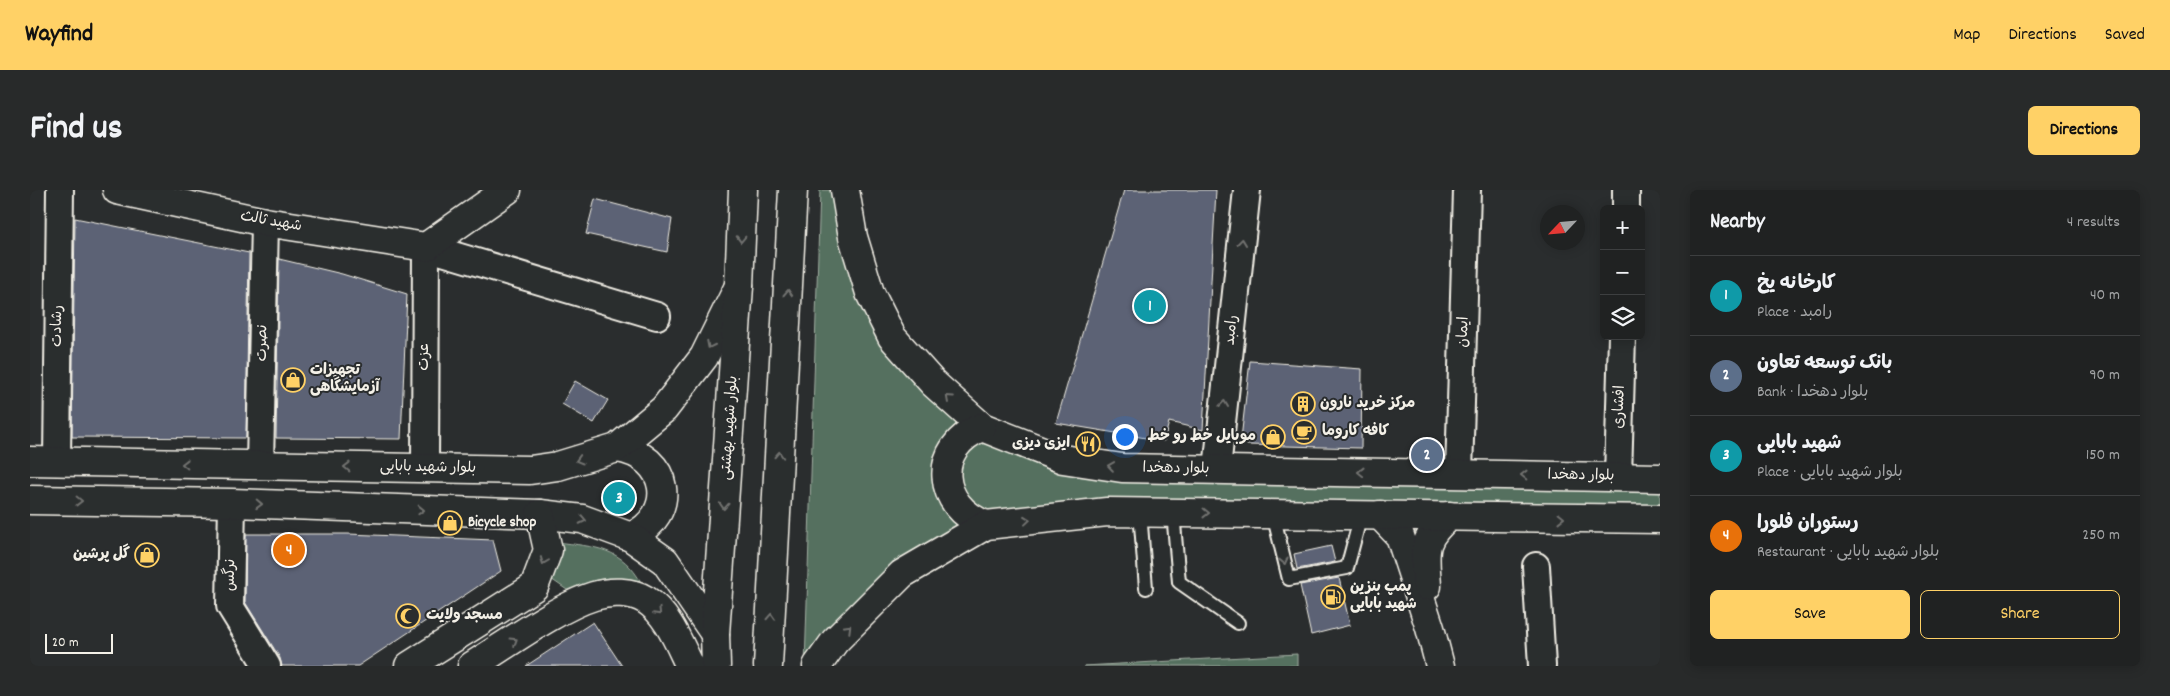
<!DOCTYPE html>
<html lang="en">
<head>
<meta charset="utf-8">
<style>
  :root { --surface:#202222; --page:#282a2a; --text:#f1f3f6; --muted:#a2a4a5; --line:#3d3f40; --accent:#ffd166 }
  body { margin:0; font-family:Dekko,"Playpen Sans Arabic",sans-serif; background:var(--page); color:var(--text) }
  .controls { position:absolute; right:15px; top:15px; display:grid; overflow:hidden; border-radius:8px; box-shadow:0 2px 12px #0003 }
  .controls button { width:45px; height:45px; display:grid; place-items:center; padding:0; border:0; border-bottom:1px solid var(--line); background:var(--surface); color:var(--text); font:25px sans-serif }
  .compass { position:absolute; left:1510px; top:15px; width:45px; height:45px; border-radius:50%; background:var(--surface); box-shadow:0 2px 12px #0003; rotate:244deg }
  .scale { position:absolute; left:15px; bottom:12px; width:68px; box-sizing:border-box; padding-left:5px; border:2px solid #f4f1e8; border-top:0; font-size:14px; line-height:18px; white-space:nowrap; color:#f4f1e8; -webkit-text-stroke:4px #2a2d2e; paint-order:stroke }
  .you { position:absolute; left:1094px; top:246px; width:18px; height:18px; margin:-12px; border:4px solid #fff; border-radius:50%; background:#1a73e8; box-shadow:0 0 0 8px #1a73e833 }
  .badge { display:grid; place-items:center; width:32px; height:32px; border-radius:50%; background:var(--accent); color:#fff; font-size:16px; font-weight:700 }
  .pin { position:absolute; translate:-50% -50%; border:2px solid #fff; box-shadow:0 1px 5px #0006 }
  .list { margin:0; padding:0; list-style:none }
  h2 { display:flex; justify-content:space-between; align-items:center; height:65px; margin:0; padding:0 20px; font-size:21px }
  h2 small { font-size:16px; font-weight:400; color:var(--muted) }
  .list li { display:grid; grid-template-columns:32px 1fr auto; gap:15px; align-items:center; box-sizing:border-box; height:80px; padding:0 20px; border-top:1px solid var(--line) }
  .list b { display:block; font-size:19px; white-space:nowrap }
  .list p { margin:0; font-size:16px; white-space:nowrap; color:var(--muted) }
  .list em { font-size:16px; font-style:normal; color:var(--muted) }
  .actions { display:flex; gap:10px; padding:15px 20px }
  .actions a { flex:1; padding:11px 0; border:1px solid var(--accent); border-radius:8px; text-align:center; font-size:18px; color:var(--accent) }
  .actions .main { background:var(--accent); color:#111 }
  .icon { flex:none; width:28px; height:28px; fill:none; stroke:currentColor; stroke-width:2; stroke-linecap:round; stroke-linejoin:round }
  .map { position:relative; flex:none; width:1630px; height:476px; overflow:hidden; border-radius:8px }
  header { display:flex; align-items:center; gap:30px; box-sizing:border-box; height:70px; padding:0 25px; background:var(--accent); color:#111 }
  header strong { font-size:24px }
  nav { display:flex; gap:28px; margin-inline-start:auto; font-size:18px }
  .intro { display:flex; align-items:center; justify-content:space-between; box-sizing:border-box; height:120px; padding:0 30px }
  h1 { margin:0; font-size:35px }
  .button { padding:12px 22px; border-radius:8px; background:var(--accent); color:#111; font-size:18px; font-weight:700 }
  main { display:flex; gap:30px; padding:0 30px }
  aside { flex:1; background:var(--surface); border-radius:8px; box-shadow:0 2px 12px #0003 }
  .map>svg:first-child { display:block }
  .green { fill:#54705f; stroke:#a4b0a4 }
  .building { fill:#5b6274; stroke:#f4f1e8 }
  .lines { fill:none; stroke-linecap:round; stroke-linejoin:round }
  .lane-casing { stroke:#f4f1e8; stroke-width:16 }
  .street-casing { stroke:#f4f1e8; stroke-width:30 }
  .secondary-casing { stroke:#f4f1e8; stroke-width:31 }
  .primary-casing { stroke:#f4f1e8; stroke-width:31 }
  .lane { stroke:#2a2d2e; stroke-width:12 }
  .street { stroke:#2a2d2e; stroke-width:26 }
  .secondary { stroke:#2a2d2e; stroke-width:28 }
  .primary { stroke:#2a2d2e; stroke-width:28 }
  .oneway { stroke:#71726f }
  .labels { text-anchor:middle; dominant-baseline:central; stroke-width:4; stroke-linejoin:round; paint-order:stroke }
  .street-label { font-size:15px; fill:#f4f1e8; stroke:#2a2d2e }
  .poi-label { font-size:15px; font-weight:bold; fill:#f4f1e8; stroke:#2a2d2e; text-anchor:start }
</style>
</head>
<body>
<header>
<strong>Wayfind</strong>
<nav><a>Map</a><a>Directions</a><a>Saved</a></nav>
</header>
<div class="intro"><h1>Find us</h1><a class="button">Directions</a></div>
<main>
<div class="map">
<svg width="1630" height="476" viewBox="0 0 1630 476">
  <rect width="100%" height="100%" fill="#2a2d2e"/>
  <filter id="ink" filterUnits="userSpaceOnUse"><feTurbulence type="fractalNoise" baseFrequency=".02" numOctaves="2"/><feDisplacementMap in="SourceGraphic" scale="10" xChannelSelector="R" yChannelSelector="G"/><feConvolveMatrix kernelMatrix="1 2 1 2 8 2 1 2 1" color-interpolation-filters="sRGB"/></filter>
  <g filter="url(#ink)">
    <g class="green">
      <path d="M790 0H815L823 47 903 193 1033 269 1630 288V328L956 335 775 476Z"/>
      <path d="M527 352C565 357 592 357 612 394 581 386 567 388 537 400L521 389Z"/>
      <path d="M1267 464V476H1054Z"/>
    </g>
    <g class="building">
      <path d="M1094 0H1186L1173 240 1139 232 1134 251 1026 233Z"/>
      <path d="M565 9 642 29 637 62 556 44Z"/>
      <path d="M45 28 219 63 216 248 42 247Z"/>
      <path d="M249 69 312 84 377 104 371 249 246 248Z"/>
      <path d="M1220 171 1332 179 1331 258 1217 255 1211 249Z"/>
      <path d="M545 191 578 210 564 233 532 214Z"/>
      <path d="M216 344H318L463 350 471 381 328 476H252L250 468 215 412Z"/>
      <path d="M1301 356 1305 372 1267 379 1264 364Z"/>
      <path d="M1309 388 1320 435 1281 445 1270 395Z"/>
      <path d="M563 432 592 476H496Z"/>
    </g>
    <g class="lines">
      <g class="lane-casing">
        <g id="lane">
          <path d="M1110 322 1116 398"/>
          <path d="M1143 322 1149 392 1208 433"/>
          <path d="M1243 324 1259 389 1317 378 1331 325"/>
        </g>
      </g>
      <g class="street-casing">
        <g id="street">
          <path d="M1596 19V0"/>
          <path d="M27 271 30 0"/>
          <path d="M230 275 235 32"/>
          <path d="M395 278 396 57 627 126"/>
          <path d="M1187 279 1217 0"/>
          <path d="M1429 284 1437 0"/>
          <path d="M1588 287 1592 146"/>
          <path d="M202 313 200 416 237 476"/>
          <path d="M1506 376 1512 476"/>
        </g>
      </g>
      <g class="secondary-casing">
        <g id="secondary">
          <path d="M87 0 235 32 396 57 477 0"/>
          <path d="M815 0 823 47 840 103 862 147 903 193 952 237 1033 269 1092 278 1630 288"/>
          <path d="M952 237C901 257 907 317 956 335"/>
          <path d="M587 258C640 266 649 324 601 347"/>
          <path d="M0 271 500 280 528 276 587 258 634 219 674 167 709 96"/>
          <path d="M0 310 202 313 510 324 552 329 601 347 635 371 685 444"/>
          <path d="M1350 325 1370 346 1400 438 1410 476"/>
          <path d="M1397 396C1395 361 1390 351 1419 326"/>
          <path d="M379 476 504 397 518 360 510 324"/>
          <path d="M442 476C476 455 528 417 564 406 580 401 602 401 616 410 638 424 649 454 660 476"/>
          <path d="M787 476 805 451 872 384 956 335 1077 322 1630 329"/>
        </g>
      </g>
      <g class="primary-casing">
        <g id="primary">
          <path d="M686 476 685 444 709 96 713 0"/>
          <path d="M738 476 763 0"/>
        </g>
      </g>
      <use href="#lane" class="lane"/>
      <use href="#street" class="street"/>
      <use href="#secondary" class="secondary"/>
      <use href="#primary" class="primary"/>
    </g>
    <defs><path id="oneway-chevron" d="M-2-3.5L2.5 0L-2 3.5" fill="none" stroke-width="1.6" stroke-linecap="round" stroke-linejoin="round" transform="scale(1.25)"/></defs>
    <g class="oneway">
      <use href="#oneway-chevron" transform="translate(711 49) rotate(92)"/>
      <use href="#oneway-chevron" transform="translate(1212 52) rotate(-84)"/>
      <use href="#oneway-chevron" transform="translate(758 103) rotate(-87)"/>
      <use href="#oneway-chevron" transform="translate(680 155) rotate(117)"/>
      <use href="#oneway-chevron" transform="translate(919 208) rotate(-138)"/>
      <use href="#oneway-chevron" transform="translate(1194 214) rotate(-84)"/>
      <use href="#oneway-chevron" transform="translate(749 265) rotate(-87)"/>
      <use href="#oneway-chevron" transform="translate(549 270) rotate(164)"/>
      <use href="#oneway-chevron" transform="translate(155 274) rotate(-179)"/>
      <use href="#oneway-chevron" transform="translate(1081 276) rotate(-172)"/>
      <use href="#oneway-chevron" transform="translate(317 277) rotate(-179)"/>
      <use href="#oneway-chevron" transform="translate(1331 282) rotate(-179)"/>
      <use href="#oneway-chevron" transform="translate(1494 285) rotate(-179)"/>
      <use href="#oneway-chevron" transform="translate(49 311) rotate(1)"/>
      <use href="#oneway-chevron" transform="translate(229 314) rotate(2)"/>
      <use href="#oneway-chevron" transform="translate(694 316) rotate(94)"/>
      <use href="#oneway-chevron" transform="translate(391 320) rotate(2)"/>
      <use href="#oneway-chevron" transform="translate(1176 323) rotate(1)"/>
      <use href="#oneway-chevron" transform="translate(1531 328) rotate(1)"/>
      <use href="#oneway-chevron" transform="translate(553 330) rotate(12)"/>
      <use href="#oneway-chevron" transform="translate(997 330) rotate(-6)"/>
      <use href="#oneway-chevron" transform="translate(514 371) rotate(111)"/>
      <use href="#oneway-chevron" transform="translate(1254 371) rotate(76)"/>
      <use href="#oneway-chevron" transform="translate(628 422) rotate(46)"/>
      <use href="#oneway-chevron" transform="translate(741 427) rotate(-87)"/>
      <use href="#oneway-chevron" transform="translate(818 438) rotate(-45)"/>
      <use href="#oneway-chevron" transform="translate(484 451) rotate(-32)"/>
    </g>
  </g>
  <defs>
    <g id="shop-ring" transform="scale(1.25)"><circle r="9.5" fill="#2a2d2e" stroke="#ffd166" stroke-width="1.5"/><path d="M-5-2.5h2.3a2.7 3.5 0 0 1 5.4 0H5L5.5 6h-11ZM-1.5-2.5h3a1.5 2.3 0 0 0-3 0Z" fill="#ffd166"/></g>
    <g id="building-ring" transform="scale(1.25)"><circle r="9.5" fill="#2a2d2e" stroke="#ffd166" stroke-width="1.5"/><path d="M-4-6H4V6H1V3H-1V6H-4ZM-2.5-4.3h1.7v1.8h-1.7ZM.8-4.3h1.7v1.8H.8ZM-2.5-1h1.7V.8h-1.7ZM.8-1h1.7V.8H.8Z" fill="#ffd166"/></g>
    <g id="cafe-ring" transform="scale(1.25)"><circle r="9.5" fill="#2a2d2e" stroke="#ffd166" stroke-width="1.5"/><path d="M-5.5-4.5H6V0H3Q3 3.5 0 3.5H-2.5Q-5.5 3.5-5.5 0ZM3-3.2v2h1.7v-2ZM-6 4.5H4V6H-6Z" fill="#ffd166"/></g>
    <g id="restaurant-ring" transform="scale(1.25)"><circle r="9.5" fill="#2a2d2e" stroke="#ffd166" stroke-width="1.5"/><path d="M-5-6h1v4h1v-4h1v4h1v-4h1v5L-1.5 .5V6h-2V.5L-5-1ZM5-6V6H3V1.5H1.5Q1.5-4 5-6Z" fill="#ffd166"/></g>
    <g id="fuel-ring" transform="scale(1.25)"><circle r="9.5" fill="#2a2d2e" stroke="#ffd166" stroke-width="1.5"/><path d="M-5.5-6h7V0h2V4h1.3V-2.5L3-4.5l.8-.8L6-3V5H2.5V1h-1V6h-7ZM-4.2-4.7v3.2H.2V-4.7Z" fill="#ffd166"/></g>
    <g id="mosque-ring" transform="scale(1.25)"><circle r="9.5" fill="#2a2d2e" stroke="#ffd166" stroke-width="1.5"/><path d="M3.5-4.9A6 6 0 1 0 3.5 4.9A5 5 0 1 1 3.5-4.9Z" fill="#ffd166"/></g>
  </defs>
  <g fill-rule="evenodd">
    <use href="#shop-ring" x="263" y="190"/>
    <use href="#building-ring" x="1273" y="214"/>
    <use href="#cafe-ring" x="1274" y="242"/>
    <use href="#shop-ring" x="1243" y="247"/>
    <use href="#restaurant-ring" x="1058" y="254"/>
    <use href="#shop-ring" x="420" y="333"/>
    <use href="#shop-ring" x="117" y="365"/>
    <use href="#fuel-ring" x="1303" y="407"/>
    <use href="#mosque-ring" x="378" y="426"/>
  </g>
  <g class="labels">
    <g class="street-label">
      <text transform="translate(241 32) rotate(10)">شهید ثالث</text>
      <text transform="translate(28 136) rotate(-89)">رشادت</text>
      <text transform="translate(1202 140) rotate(-84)">رامبد</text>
      <text transform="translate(1434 142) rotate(-88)">ایمان</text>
      <text transform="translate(233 153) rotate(-89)">نصرت</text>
      <text transform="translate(395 167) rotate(-90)">عزت</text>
      <text transform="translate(1590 217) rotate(-88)">افشاری</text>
      <text transform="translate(700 238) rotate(-86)">بلوار شهید بهشتی</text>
      <text transform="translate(398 278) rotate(1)">بلوار شهید بابایی</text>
      <text transform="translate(1146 279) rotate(1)">بلوار دهخدا</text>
      <text transform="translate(1551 286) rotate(1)">بلوار دهخدا</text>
      <text transform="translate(201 385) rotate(-89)">نرگس</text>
    </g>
    <g class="poi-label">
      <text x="280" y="181">تجهیزات<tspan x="280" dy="17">آزمایشگاهی</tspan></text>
      <text x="1290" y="214">مرکز خرید نارون</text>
      <text x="1292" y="242">کافه کاروما</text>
      <text x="1226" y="247" text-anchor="end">موبایل خط رو خط</text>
      <text x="1040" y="254" text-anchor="end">ایزی دیزی</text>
      <text x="438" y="333">Bicycle shop</text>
      <text x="100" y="365" text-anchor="end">گل پرشین</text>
      <text x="1320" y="398">پمپ بنزین<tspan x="1320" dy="17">شهید بابایی</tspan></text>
      <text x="396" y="426">مسجد ولایت</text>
    </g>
  </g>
</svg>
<div class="controls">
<button>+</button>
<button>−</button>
<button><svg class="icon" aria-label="layers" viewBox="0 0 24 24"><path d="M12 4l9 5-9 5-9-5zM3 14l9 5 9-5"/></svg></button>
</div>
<svg class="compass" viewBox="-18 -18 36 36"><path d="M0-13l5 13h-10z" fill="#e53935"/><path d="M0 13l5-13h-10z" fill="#a2a4a5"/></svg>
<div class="scale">20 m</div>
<div class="you"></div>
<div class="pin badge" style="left:1120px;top:116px;background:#0f9aa8">1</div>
<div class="pin badge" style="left:1397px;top:265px;background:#5c6f8a">2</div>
<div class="pin badge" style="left:589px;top:308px;background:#0f9aa8">3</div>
<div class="pin badge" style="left:259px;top:360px;background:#e8710a">4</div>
</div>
<aside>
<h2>Nearby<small>4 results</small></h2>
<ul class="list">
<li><span class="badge" style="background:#0f9aa8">1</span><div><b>کارخانه یخ</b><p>Place · رامبد</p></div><em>40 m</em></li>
<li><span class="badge" style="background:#5c6f8a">2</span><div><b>بانک توسعه تعاون</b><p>Bank · بلوار دهخدا</p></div><em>90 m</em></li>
<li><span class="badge" style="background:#0f9aa8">3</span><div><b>شهید بابایی</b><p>Place · بلوار شهید بابایی</p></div><em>150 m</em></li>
<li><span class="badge" style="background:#e8710a">4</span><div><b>رستوران فلورا</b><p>Restaurant · بلوار شهید بابایی</p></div><em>250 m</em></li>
</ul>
<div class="actions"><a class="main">Save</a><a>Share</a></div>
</aside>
</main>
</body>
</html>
